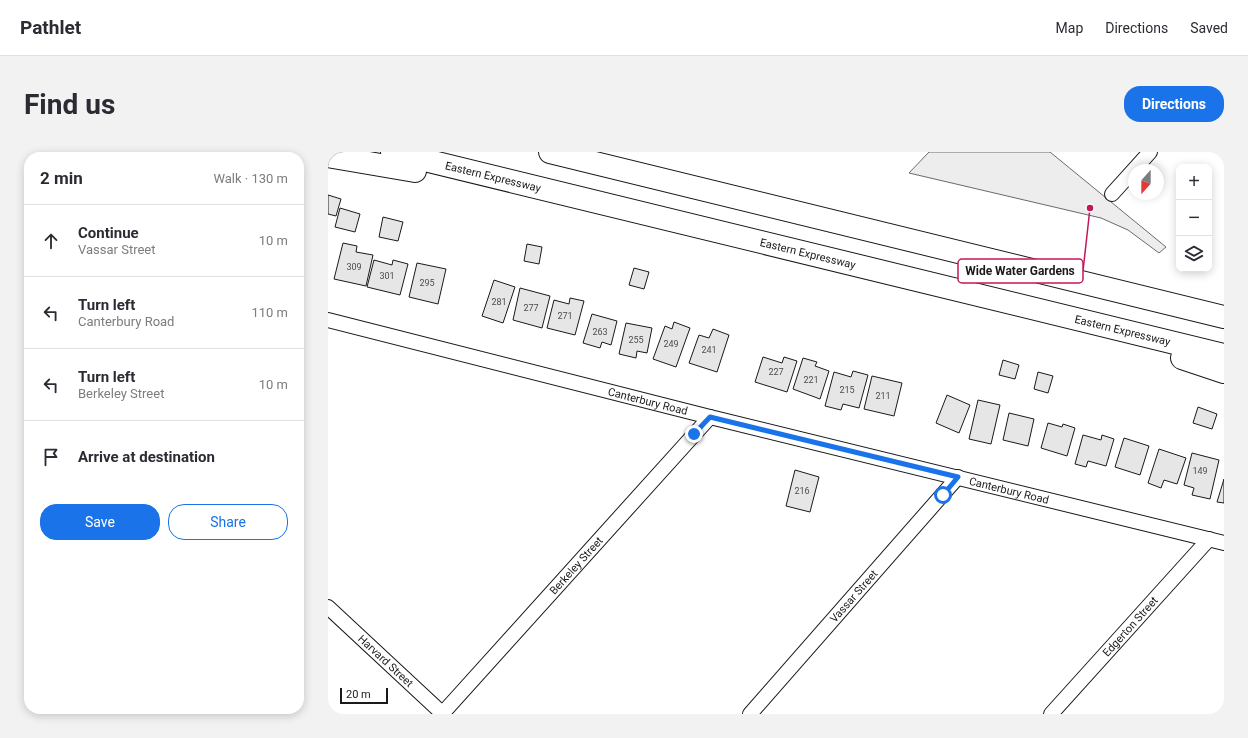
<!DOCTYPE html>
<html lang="en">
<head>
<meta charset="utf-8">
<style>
  :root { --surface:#fff; --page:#f2f2f3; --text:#2b2b33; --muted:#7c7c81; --line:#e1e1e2; --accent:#1a73e8 }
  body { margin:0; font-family:Roboto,sans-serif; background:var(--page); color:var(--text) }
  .controls { position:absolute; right:12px; top:12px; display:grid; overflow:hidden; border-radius:8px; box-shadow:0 2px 10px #0003 }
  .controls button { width:36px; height:36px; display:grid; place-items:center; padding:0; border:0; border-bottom:1px solid var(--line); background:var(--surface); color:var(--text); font:20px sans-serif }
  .compass { position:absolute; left:800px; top:12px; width:36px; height:36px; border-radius:50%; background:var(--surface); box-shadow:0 2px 10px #0003; rotate:201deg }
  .scale { position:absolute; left:12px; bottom:10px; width:48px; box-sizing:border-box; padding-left:4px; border:2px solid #1a1a1a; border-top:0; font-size:11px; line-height:14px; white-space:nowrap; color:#1a1a1a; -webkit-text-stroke:3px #fff; paint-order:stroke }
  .stop { position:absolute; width:12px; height:12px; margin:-9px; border:3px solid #1a73e8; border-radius:50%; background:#fff }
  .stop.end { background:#1a73e8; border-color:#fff; box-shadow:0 1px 4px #0008 }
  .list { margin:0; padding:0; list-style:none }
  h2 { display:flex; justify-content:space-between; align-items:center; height:52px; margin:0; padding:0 16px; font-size:17px }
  h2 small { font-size:13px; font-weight:400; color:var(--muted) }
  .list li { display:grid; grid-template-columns:26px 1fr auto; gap:12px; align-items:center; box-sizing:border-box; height:72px; padding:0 16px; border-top:1px solid var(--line) }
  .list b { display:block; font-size:15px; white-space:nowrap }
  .list p { margin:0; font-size:13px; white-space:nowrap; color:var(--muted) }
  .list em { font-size:13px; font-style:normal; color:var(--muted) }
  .actions { display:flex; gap:8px; padding:12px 16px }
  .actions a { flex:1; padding:9px 0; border:1px solid var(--accent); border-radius:16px; text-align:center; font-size:14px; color:var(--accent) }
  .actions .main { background:var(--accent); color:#fff }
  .icon { flex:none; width:22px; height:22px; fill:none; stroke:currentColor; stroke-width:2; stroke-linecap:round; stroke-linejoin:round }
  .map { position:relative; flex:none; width:896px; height:562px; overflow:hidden; border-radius:16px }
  header { display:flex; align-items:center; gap:24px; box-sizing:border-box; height:56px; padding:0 20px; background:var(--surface); border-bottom:1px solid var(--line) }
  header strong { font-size:19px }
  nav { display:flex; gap:22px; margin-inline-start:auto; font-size:14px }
  .intro { display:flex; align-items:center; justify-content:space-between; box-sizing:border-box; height:96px; padding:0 24px }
  h1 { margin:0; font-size:28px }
  .button { padding:10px 18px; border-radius:16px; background:var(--accent); color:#fff; font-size:14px; font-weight:700 }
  main { display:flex; gap:24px; padding:0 24px }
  aside { flex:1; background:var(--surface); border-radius:16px; box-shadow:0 2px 10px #0003 }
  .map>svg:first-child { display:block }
  .built { fill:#ededed; stroke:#6a6a6a }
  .building { fill:#e6e6e6; stroke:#1a1a1a }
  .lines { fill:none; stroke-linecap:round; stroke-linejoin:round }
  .street-casing { stroke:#1a1a1a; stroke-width:16 }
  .highway-casing { stroke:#1a1a1a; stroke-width:24 }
  .street { stroke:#fff; stroke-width:14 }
  .highway { stroke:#fff; stroke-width:22 }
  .route { stroke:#1a73e8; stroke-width:5 }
  .labels { text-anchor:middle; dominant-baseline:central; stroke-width:3; stroke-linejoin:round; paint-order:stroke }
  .number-label { font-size:9px; fill:#4d4d4d }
  .street-label { font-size:11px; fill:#1a1a1a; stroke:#fff }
  .leader { fill:none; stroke:#c2185b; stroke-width:1.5 }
  .callout-dot { fill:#c2185b; stroke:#fff; stroke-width:1.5 }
  .callout { fill:#fff; stroke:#c2185b; stroke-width:1.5 }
  .callout-label { font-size:12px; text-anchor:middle; font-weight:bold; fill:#1a1a1a }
</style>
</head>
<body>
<header>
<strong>Pathlet</strong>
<nav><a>Map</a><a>Directions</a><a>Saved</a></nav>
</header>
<div class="intro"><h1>Find us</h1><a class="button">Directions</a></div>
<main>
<aside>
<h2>2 min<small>Walk · 130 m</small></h2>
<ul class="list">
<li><svg class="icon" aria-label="ahead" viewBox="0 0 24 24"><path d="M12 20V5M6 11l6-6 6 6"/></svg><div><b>Continue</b><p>Vassar Street</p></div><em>10 m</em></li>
<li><svg class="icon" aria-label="left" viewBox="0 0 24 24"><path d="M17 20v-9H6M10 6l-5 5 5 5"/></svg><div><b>Turn left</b><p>Canterbury Road</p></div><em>110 m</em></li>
<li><svg class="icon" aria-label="left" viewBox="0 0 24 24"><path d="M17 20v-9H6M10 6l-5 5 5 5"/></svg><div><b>Turn left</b><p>Berkeley Street</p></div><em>10 m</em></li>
<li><svg class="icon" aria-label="arrive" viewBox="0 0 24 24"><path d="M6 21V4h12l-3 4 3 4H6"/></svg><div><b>Arrive at destination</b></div></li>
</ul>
<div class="actions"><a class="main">Save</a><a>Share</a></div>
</aside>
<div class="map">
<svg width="896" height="562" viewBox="0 0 896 562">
  <rect width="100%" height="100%" fill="#fff"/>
  <path class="built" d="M601 0H722L838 95 831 101 800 78 773 66 581 21Z"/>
  <g class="building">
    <path d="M0 43 13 47 8 64 0 62Z"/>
    <path d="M12 56 32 62 27 80 7 75Z"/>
    <path d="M55 65 75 70 70 89 51 85Z"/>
    <path d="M15 91 29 94 28 100 45 103 38 134 6 127Z"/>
    <path d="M199 92 214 95 211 112 196 109Z"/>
    <path d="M46 108 64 113 65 108 80 112 72 143 39 135Z"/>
    <path d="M89 111 118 117 110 152 81 145Z"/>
    <path d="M306 116 321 120 316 137 301 133Z"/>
    <path d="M166 128 187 135 175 171 154 164Z"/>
    <path d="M192 136 222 144 214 176 185 168Z"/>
    <path d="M242 146 256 149 247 183 219 176 226 148 241 152Z"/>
    <path d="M264 162 289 169 283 193 274 190 272 196 255 191Z"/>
    <path d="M346 170 362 176 348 215 325 207 337 174 344 177Z"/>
    <path d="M298 171 324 176 319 201 309 199 308 206 291 202Z"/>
    <path d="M385 177 401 183 389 220 361 211 371 183 381 186Z"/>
    <path d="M435 205 454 211 456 205 469 209 459 240 427 230Z"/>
    <path d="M475 206 489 210 487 214 501 219 492 247 465 237Z"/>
    <path d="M675 208 691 213 687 227 671 223Z"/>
    <path d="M525 219 540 223 531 256 515 252 513 258 497 254 506 220 523 225Z"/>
    <path d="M710 220 725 224 720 241 706 237Z"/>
    <path d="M544 224 574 231 566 264 536 257Z"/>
    <path d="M619 243 642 253 631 281 608 271Z"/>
    <path d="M650 248 672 253 663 292 641 287Z"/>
    <path d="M870 255 889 262 884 277 865 271Z"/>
    <path d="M681 261 706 267 700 294 675 288Z"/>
    <path d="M720 271 734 275 735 272 747 276 739 304 713 296Z"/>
    <path d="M755 283 773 288 774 283 786 287 778 314 760 309 758 315 747 312Z"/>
    <path d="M796 286 821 294 812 323 787 315Z"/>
    <path d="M831 297 858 306 849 332 836 328 833 336 820 331Z"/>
    <path d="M864 301 891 308 882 347 864 343 866 336 856 333Z"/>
    <path d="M467 318 491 325 482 360 458 354Z"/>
    <path d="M896 327V351L889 350Z"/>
  </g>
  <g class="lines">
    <g class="street-casing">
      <g id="street">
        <path d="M784 42 822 0"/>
        <path id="s1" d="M0 168 382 265 896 391"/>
        <path id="s2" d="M0 455 115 562"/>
        <path id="s3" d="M114 562 382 265"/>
        <path id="s4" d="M422 562 630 325"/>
        <path id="s5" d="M723 562 881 387"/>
      </g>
    </g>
    <g class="highway-casing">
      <g id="highway">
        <path id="s6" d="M64 0 896 203"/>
        <path d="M222 0 896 165"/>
        <path d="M0 4 87 19"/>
        <path d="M854 206 896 220"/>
      </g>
    </g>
    <use href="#street" class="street"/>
    <use href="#highway" class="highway"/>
  </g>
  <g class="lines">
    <path class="route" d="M366 282 382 265 630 325 615 343"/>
  </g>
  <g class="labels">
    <g class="number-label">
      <text x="26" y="115">309</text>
      <text x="59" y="124">301</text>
      <text x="99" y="131">295</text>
      <text x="171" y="150">281</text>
      <text x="203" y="156">277</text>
      <text x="237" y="164">271</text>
      <text x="272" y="180">263</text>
      <text x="308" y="188">255</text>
      <text x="343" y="192">249</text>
      <text x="381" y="198">241</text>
      <text x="448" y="220">227</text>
      <text x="483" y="228">221</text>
      <text x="519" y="238">215</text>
      <text x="555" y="244">211</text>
      <text x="872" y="319">149</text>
      <text x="474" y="339">216</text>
    </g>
    <g class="street-label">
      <text stroke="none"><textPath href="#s6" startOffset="104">Eastern Expressway</textPath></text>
      <text stroke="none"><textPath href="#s6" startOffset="428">Eastern Expressway</textPath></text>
      <text stroke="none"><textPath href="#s6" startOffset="752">Eastern Expressway</textPath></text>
      <text stroke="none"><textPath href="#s1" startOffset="330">Canterbury Road</textPath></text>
      <text stroke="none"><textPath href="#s1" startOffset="702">Canterbury Road</textPath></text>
      <text stroke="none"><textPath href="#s3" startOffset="200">Berkeley Street</textPath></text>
      <text stroke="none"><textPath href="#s4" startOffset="157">Vassar Street</textPath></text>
      <text stroke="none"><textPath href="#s5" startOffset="118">Edgerton Street</textPath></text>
      <text stroke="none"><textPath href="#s2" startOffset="79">Harvard Street</textPath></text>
    </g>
  </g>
  <path class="leader" d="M762 56L755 119"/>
  <circle class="callout-dot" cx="762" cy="56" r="4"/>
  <rect class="callout" x="630" y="107" width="125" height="24" rx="4"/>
  <g class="callout-label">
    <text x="692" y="123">Wide Water Gardens</text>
  </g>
</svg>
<div class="controls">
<button>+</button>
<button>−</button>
<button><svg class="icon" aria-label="layers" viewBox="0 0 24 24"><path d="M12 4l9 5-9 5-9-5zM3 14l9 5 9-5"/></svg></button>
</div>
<svg class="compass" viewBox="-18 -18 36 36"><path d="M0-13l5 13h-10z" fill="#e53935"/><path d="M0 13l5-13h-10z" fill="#7c7c81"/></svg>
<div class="scale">20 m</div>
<div class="stop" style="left:615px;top:343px"></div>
<div class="stop end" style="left:366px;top:282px"></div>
</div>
</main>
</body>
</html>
